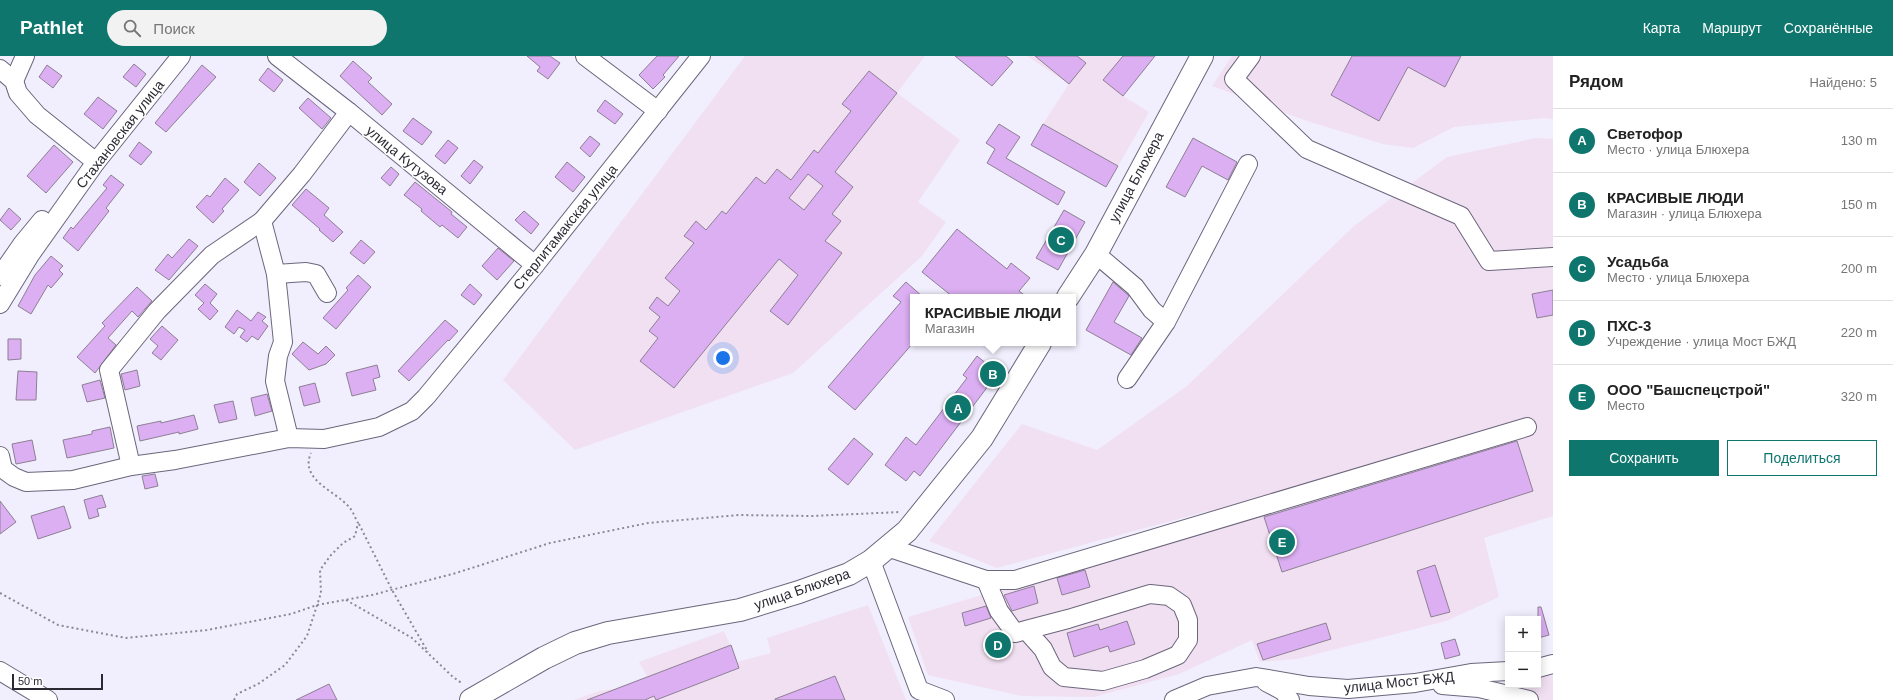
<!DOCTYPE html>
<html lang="ru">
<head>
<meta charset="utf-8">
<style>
  :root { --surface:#fff; --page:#f2f2f2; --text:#222; --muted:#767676; --line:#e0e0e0; --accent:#0f766e }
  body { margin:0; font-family:Arial,sans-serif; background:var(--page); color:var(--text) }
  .controls { position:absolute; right:12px; bottom:12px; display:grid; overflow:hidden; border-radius:0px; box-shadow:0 2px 10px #0003 }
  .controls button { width:36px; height:36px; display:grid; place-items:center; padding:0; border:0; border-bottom:1px solid var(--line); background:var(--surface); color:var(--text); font:20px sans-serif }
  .scale { position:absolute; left:12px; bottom:10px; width:91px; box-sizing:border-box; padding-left:4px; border:2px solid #2b2932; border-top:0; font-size:11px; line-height:14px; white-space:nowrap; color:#2b2932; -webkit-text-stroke:3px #fff; paint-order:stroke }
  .you { position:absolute; left:723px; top:302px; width:14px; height:14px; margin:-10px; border:3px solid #fff; border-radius:50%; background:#1a73e8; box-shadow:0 0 0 6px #1a73e833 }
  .badge { display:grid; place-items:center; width:26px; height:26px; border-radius:50%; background:var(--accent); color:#fff; font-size:13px; font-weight:700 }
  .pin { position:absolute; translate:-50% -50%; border:2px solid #fff; box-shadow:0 1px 4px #0006 }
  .popup { position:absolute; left:910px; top:238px; width:166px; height:52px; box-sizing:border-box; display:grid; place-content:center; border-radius:0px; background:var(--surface); filter:drop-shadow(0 1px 3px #0005); font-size:13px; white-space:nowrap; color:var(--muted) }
  .popup b { font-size:15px; color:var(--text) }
  .popup::after { content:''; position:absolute; left:50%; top:100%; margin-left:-8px; border:8px solid transparent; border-top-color:var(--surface) }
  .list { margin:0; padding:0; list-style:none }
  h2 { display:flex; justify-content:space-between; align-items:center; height:52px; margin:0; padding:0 16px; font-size:17px }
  h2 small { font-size:13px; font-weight:400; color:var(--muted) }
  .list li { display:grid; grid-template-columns:26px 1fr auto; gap:12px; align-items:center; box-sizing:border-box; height:64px; padding:0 16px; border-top:1px solid var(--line) }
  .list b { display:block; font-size:15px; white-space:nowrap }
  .list p { margin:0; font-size:13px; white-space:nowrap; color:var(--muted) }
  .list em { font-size:13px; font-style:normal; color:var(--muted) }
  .actions { display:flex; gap:8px; padding:12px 16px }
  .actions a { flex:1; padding:9px 0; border:1px solid var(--accent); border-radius:0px; text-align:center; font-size:14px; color:var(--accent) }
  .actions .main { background:var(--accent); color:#fff }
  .icon { flex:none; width:22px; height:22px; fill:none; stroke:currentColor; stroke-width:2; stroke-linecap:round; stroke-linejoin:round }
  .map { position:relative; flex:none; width:1553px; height:644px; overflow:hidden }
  header { display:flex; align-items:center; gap:24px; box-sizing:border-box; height:56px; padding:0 20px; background:var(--accent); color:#fff }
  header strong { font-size:19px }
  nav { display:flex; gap:22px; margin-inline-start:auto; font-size:14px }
  .search { width:280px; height:36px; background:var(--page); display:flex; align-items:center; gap:10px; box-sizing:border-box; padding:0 14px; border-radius:22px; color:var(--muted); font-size:15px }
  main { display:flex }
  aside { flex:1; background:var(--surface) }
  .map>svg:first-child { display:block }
  .industrial { fill:#f1e0f2 }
  .building { fill:#dbaff2; stroke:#8d8094; fill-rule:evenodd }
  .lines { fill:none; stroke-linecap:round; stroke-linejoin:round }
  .minor-casing { stroke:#6c667c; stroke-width:20 }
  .major-casing { stroke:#6c667c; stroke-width:24 }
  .path { stroke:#8a8894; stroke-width:2; stroke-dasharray:2 3; stroke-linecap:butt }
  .minor { stroke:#fff; stroke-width:18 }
  .major { stroke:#fff; stroke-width:22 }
  .labels { text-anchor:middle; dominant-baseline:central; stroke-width:3; stroke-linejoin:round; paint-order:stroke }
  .street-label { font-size:14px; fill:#2b2932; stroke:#fff }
</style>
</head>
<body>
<header>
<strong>Pathlet</strong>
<div class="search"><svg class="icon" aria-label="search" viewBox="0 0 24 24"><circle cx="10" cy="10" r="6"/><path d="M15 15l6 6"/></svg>Поиск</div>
<nav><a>Карта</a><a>Маршрут</a><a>Сохранённые</a></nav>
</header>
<main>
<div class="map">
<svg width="1553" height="644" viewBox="0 0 1553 644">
  <rect width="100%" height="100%" fill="#f1eefd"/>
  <g class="industrial">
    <path d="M745 0H925L897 37 960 84 918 146 946 166 922 200 793 317 575 394 503 324Z"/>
    <path d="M1027 0H1123L1103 24 1123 40 1149 56 1118 110 1043 68 1069 28Z"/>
    <path d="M1232 0H1553V63L1544 62 1454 71 1413 92 1383 88 1307 65 1212 30Z"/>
    <path d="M1536 82 1553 83V460L1484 482 1499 541 1446 565 1297 603 1260 606 1252 584 1179 618 1094 641 1021 640 928 619 908 561 1211 471 1208 455 997 512 929 485 1022 368 1097 394 1187 330 1354 170 1447 101Z"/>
    <path d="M868 549 906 644H574L599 635 614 633 647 620 639 606 724 575 737 606 771 597 767 582Z"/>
    <path d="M1553 619V644H1510L1513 629H1538V620Z"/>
  </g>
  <g class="building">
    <path d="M527 0H550L560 7 548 23 537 15 540 11Z"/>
    <path d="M657 0H679L663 19 665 21 653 33 639 19Z"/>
    <path d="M955 0H1006L1013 6 992 30Z"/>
    <path d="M1035 0H1077L1086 7 1069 28Z"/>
    <path d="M1123 0H1155L1123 40 1103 24Z"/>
    <path d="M1352 0H1461L1445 31 1408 11 1379 65 1331 39Z"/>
    <path d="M353 5 372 22 368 26 392 48 382 59 340 20Z"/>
    <path d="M134 8 146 18 136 31 123 21Z"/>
    <path d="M47 9 62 20 53 32 39 21Z"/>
    <path d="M202 9 216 21 166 76 155 67Z"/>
    <path d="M268 12 283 24 274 36 259 24Z"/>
    <path d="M869 15 897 37 835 116 853 131 832 158 841 165 825 185 842 197 788 269 770 255 798 219 779 203 674 332 640 305 658 282 649 275 660 261 649 252 657 241 668 250 680 235 665 222 694 187 684 180 696 165 706 174 722 155 726 158 756 121 765 128 777 113 791 124 814 94 818 97 851 55 842 48ZM808 118 823 130 804 154 789 142Z"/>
    <path d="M98 41 117 55 103 73 84 58Z"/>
    <path d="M308 42 331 62 322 73 299 52Z"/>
    <path d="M605 44 623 58 615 68 597 55Z"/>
    <path d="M413 62 432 76 422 89 403 75Z"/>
    <path d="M999 68 1020 81 1006 102 1065 136 1058 149 987 107 995 93 986 87Z"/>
    <path d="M1043 68 1118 110 1106 131 1031 89Z"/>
    <path d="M590 80 600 88 590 101 580 92Z"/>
    <path d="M1193 82 1237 106 1228 124 1202 110 1185 141 1166 131Z"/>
    <path d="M448 84 458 92 445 108 435 100Z"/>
    <path d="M139 86 152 96 141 109 129 100Z"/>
    <path d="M54 89 73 106 46 137 27 120Z"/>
    <path d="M474 104 483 111 470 128 461 120Z"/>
    <path d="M567 106 585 121 573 136 555 121Z"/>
    <path d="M259 107 276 122 260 140 244 126Z"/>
    <path d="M391 111 399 118 390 130 381 122Z"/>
    <path d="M111 119 124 129 106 152 109 155 78 195 63 182 71 171 73 173 107 132 103 129Z"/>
    <path d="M225 122 239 134 222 153 224 155 213 167 196 151 207 139 210 141Z"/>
    <path d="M415 126 452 156 451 158 467 171 458 182 442 169 440 171 421 155 422 153 404 139Z"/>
    <path d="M306 133 329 152 324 159 343 176 333 186 319 174 320 173 292 149Z"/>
    <path d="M9 152 21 163 11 174 0 164Z"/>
    <path d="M1064 154 1085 166 1058 214 1036 202Z"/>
    <path d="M524 155 539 168 531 178 515 164Z"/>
    <path d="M957 173 1007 213 1011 207 1030 222 1019 235 1027 241H953L922 216Z"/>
    <path d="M189 183 198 190 169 224 155 214 168 198 172 202Z"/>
    <path d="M361 184 375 196 364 208 350 197Z"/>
    <path d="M498 192 514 205 497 224 482 210Z"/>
    <path d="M51 200 63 210 59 214 63 218 51 232 48 229 31 258 18 250 35 219Z"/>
    <path d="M358 219 371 231 336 273 323 262 348 234 346 232Z"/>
    <path d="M906 226 923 241H913V287L855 354 828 331 901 246 893 240Z"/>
    <path d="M1113 226 1129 240 1114 266 1142 282 1131 299 1086 274Z"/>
    <path d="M205 228 217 238 210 247 218 255 210 264 198 253 204 247 195 239Z"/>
    <path d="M470 228 482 239 474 249 461 239Z"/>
    <path d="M137 231 152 245 138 261 132 255 108 282 116 289 95 317 77 301 105 270 102 267Z"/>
    <path d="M1553 234V259L1537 262 1532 238Z"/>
    <path d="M237 254 251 265 258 256 266 261 262 265 268 270 258 284 252 280 247 286 240 281 245 274 239 271 234 278 225 271Z"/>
    <path d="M445 264 458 275 449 285 448 284 409 325 398 315Z"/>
    <path d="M162 270 178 284 161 304 152 297 158 290 150 283Z"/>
    <path d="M8 283H21V303L8 304Z"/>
    <path d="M303 286 318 298 326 290 335 299 326 308 309 314 292 298Z"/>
    <path d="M977 300 998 317 920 420 914 415 906 425 885 409 906 381 916 389 967 322 963 319Z"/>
    <path d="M377 309 380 321 373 323 376 334 352 340 346 317Z"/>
    <path d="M137 314 140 330 125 334 121 318Z"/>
    <path d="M18 315 37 316 36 344H16Z"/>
    <path d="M100 324 105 342 87 346 82 329Z"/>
    <path d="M315 327 320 346 304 350 299 331Z"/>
    <path d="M267 338 272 355 255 360 251 342Z"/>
    <path d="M233 345 237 363 219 367 214 349Z"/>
    <path d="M194 359 198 373 179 378V376L140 385 137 370 161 365V367Z"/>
    <path d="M110 371 114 392 67 402 63 384 92 378V375Z"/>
    <path d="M854 382 873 398 848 429 828 413Z"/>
    <path d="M32 384 36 404 16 408 12 388Z"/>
    <path d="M1517 385 1533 435 1282 516 1264 461Z"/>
    <path d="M155 418 158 430 145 433 142 420Z"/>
    <path d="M102 439 106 451 97 453 99 460 89 463 84 444Z"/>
    <path d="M0 445 16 466 0 478Z"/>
    <path d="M64 450 71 472 38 483 31 460Z"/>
    <path d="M1435 509 1450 556 1431 561 1417 515Z"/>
    <path d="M1085 514 1090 531 1062 539 1057 522Z"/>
    <path d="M1034 530 1038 547 1012 555 1004 539Z"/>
    <path d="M986 550 991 562 965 570 962 557Z"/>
    <path d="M1538 551H1541L1549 579 1538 582Z"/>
    <path d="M1127 565 1135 588 1110 596 1108 590 1074 601 1067 577 1098 568 1100 574Z"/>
    <path d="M1326 567 1331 583 1263 604 1257 588Z"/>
    <path d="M1455 583 1460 599 1445 603 1441 587Z"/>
    <path d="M731 589 739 612 656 644 654 640 645 644H587Z"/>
    <path d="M835 620 845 644H775V643Z"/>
    <path d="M329 628 337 644H296Z"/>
  </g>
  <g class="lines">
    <g class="minor-casing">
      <g id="minor">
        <path d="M277 0 349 56 535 209"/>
        <path d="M585 0 658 55"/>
        <path d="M1251 0 1234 23 1307 93 1461 160 1489 205 1553 201"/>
        <path d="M0 13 14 25 18 37 37 59 96 106"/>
        <path d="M14 25 25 0"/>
        <path d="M262 165 276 218 283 286 278 300 275 325 289 382"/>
        <path d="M1096 198 1135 231 1152 254 1166 266"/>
        <path d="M276 218 306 216 316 218 327 237"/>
        <path d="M0 220 23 187 42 164"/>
        <path d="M0 248 30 199 96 106 181 0"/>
        <path d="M1127 323 1166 266 1248 108"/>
        <path d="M0 400 3 413 14 421 26 426 73 424 131 410 175 404 289 382 324 383 379 371 412 355 426 341 535 209 701 0"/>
        <path d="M131 410 109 314 157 255 212 199 262 165 302 118 349 56"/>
        <path d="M890 492 986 524H1015L1527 371"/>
        <path d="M871 505 919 634 945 644"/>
        <path d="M986 524 999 555 1015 577 1026 574 1068 563 1150 538 1169 540 1182 549 1188 564V584L1178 599 1145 613 1103 625 1064 621 1052 611 1043 593 1026 574"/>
        <path d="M1538 612 1553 608"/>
        <path d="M0 615 48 644"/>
        <path d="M1266 626 1283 635 1290 644"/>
        <path d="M1442 629 1479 632 1529 644"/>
        <path d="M1174 644 1207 630 1256 621 1309 630 1348 633 1415 627 1471 617 1508 615"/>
      </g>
    </g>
    <g class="major-casing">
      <g id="major">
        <path d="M1068 241 1096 198 1202 0"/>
        <path d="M471 644 544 602 575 587 608 577 740 554 799 536 849 518 871 505 907 475 982 382 1040 287"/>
      </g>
    </g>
    <g class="path">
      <path d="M359 468 392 534 428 596"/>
      <path d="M0 537 58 569 126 582 207 574 291 558 317 549 372 539 456 517 550 487 648 467 739 459 811 460 901 456"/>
      <path d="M346 544 412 582 453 621 463 628"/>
      <path d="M234 644 237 638 258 628 285 609 307 580 321 537 320 514 331 499 343 487 355 480 358 467C355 462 353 455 349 451 336 435 299 424 311 397"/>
    </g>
    <use href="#minor" class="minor"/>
    <use href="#major" class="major"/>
  </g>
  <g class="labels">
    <g class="street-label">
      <text transform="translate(120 78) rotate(-52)">Стахановская улица</text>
      <text transform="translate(407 104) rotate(39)">улица Кутузова</text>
      <text transform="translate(1136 121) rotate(-62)">улица Блюхера</text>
      <text transform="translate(565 171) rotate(-51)">Стерлитамакская улица</text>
      <text transform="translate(802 533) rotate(-19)">улица Блюхера</text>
      <text transform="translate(1399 626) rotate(-6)">улица Мост БЖД</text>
    </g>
  </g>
</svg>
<div class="controls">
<button>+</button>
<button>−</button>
</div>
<div class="scale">50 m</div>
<div class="you"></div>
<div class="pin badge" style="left:958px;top:352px">A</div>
<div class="pin badge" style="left:993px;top:318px">B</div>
<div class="popup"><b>КРАСИВЫЕ ЛЮДИ</b>Магазин</div>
<div class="pin badge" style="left:1061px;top:184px">C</div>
<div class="pin badge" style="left:998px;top:589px">D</div>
<div class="pin badge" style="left:1282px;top:486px">E</div>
</div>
<aside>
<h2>Рядом<small>Найдено: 5</small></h2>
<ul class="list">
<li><span class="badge">A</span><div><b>Светофор</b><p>Место · улица Блюхера</p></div><em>130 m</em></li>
<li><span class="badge">B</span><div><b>КРАСИВЫЕ ЛЮДИ</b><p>Магазин · улица Блюхера</p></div><em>150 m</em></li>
<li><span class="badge">C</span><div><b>Усадьба</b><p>Место · улица Блюхера</p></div><em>200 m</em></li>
<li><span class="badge">D</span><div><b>ПХС-3</b><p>Учреждение · улица Мост БЖД</p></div><em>220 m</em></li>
<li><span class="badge">E</span><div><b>ООО &quot;Башспецстрой&quot;</b><p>Место</p></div><em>320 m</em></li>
</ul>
<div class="actions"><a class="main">Сохранить</a><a>Поделиться</a></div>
</aside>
</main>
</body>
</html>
